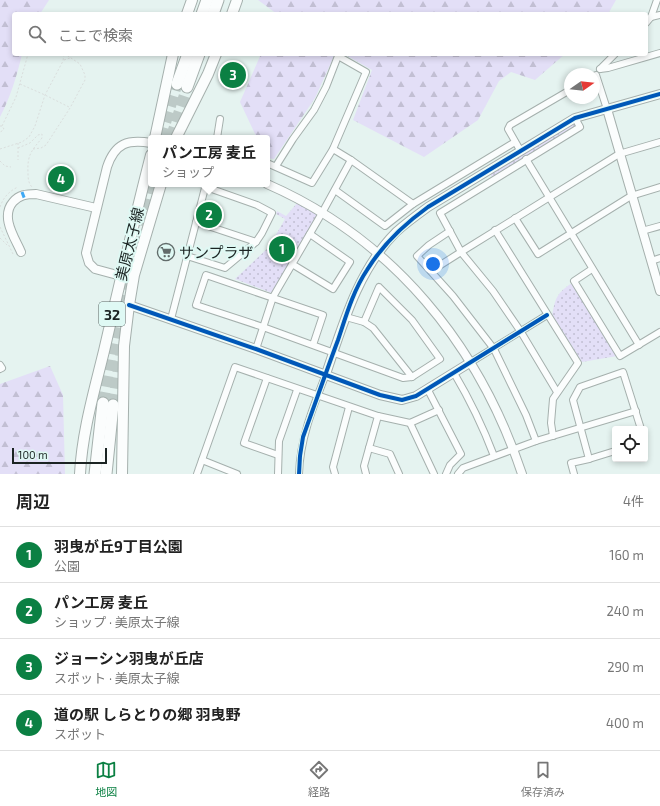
<!DOCTYPE html>
<html lang="ja">
<head>
<meta charset="utf-8">
<style>
  :root { --surface:#fff; --page:#f6f6f6; --text:#222; --muted:#767676; --line:#e0e0e0; --accent:#0b8043 }
  body { margin:0; font-family:"Exo 2","Noto Sans JP",sans-serif; background:var(--page); color:var(--text) }
  .controls { position:absolute; right:12px; bottom:12px; display:grid; overflow:hidden; border-radius:4px; box-shadow:0 2px 6px #0003 }
  .controls button { width:36px; height:36px; display:grid; place-items:center; padding:0; border:0; border-bottom:1px solid var(--line); background:var(--surface); color:var(--text); font:20px sans-serif }
  .compass { position:absolute; left:564px; top:68px; width:36px; height:36px; border-radius:50%; background:var(--surface); box-shadow:0 2px 6px #0003; rotate:76deg }
  .scale { position:absolute; left:12px; bottom:10px; width:95px; box-sizing:border-box; padding-left:4px; border:2px solid #1b2423; border-top:0; font-size:11px; line-height:14px; white-space:nowrap; color:#1b2423; -webkit-text-stroke:3px #dff9f4; paint-order:stroke }
  .you { position:absolute; left:433px; top:264px; width:14px; height:14px; margin:-10px; border:3px solid #fff; border-radius:50%; background:#1a73e8; box-shadow:0 0 0 6px #1a73e833 }
  .badge { display:grid; place-items:center; width:26px; height:26px; border-radius:50%; background:var(--accent); color:#fff; font-size:13px; font-weight:700 }
  .pin { position:absolute; translate:-50% -50%; border:2px solid #fff; box-shadow:0 1px 4px #0006 }
  .popup { position:absolute; left:148px; top:135px; width:122px; height:52px; box-sizing:border-box; display:grid; place-content:center; border-radius:4px; background:var(--surface); filter:drop-shadow(0 1px 3px #0005); font-size:13px; white-space:nowrap; color:var(--muted) }
  .popup b { font-size:15px; color:var(--text) }
  .popup::after { content:''; position:absolute; left:50%; top:100%; margin-left:-8px; border:8px solid transparent; border-top-color:var(--surface) }
  .list { margin:0; padding:0; list-style:none }
  h2 { display:flex; justify-content:space-between; align-items:center; height:52px; margin:0; padding:0 16px; font-size:17px }
  h2 small { font-size:13px; font-weight:400; color:var(--muted) }
  .list li { display:grid; grid-template-columns:26px 1fr auto; gap:12px; align-items:center; box-sizing:border-box; height:56px; padding:0 16px; border-top:1px solid var(--line) }
  .list b { display:block; font-size:15px; white-space:nowrap }
  .list p { margin:0; font-size:13px; white-space:nowrap; color:var(--muted) }
  .list em { font-size:13px; font-style:normal; color:var(--muted) }
  .icon { flex:none; width:22px; height:22px; fill:none; stroke:currentColor; stroke-width:2; stroke-linecap:round; stroke-linejoin:round }
  .map { position:relative; flex:none; width:660px; height:474px; overflow:hidden }
  .search { position:absolute; background:var(--surface); box-shadow:0 2px 6px #0003; left:12px; right:12px; top:12px; height:44px; display:flex; align-items:center; gap:10px; box-sizing:border-box; padding:0 14px; border-radius:4px; color:var(--muted); font-size:15px }
  .sheet { height:276px; background:var(--surface) }
  nav { display:flex; justify-content:space-around; align-items:center; box-sizing:border-box; height:56px; border-top:1px solid var(--line); background:var(--surface); font-size:11px; color:var(--muted) }
  nav a { display:grid; justify-items:center; gap:2px }
  nav .on { color:var(--accent) }
  .map>svg:first-child { display:block }
  .forest { fill:url(#forest-firs) }
  .park { fill:url(#park-dots) }
  .lines { fill:none; stroke-linecap:round; stroke-linejoin:round }
  .motorway-tunnel { stroke:#bdcac7; stroke-width:11; stroke-dasharray:11 5.5; stroke-linecap:butt }
  .minor-casing { stroke:#a5b0ad; stroke-width:8 }
  .tertiary-casing { stroke:#a5b0ad; stroke-width:10 }
  .primary-casing { stroke:#a5b0ad; stroke-width:12 }
  .motorway-casing { stroke:#a5b0ad; stroke-width:13 }
  .path { stroke:#dadedd; stroke-width:1; stroke-dasharray:2 2; stroke-linecap:butt }
  .minor { stroke:#fbfdfd; stroke-width:6 }
  .tertiary { stroke:#fbfdfd; stroke-width:8 }
  .primary { stroke:#fbfdfd; stroke-width:10 }
  .motorway { stroke:#fbfdfd; stroke-width:11 }
  .quiet { stroke:#3fa9f5; stroke-width:3; stroke-dasharray:6 3; stroke-linecap:butt }
  .cycleway-casing { stroke:#dff9f4; stroke-width:6 }
  .cycleway { stroke:#0057b8; stroke-width:4 }
  .labels { text-anchor:middle; dominant-baseline:central; stroke-width:4; stroke-linejoin:round; paint-order:stroke }
  .shield { fill:#dff9f4; stroke:#566462; stroke-width:1 }
  .shield-label { font-size:14px; font-weight:bold; fill:#1b2423 }
  .street-label { font-size:15px; fill:#1b2423; stroke:#dff9f4 }
  .poi-label { font-size:15px; fill:#1b2423; stroke:#dff9f4; text-anchor:start }
</style>
</head>
<body>
<div class="map">
<svg width="660" height="474" viewBox="0 0 660 474">
  <defs>
    <pattern id="forest-firs" width="22" height="20" patternUnits="userSpaceOnUse"><rect width="22" height="20" fill="#e3dff7"/><path d="M5 1l3.5 6h-7zM16 11l3.5 6h-7z" fill="#c2bfd3"/></pattern>
    <pattern id="park-dots" width="8" height="8" patternUnits="userSpaceOnUse"><rect width="8" height="8" fill="#e3dff7"/><path d="M2 2h.1M6 6h.1" fill="none" stroke="#c2bfd3" stroke-width="1.8" stroke-linecap="round"/></pattern>
  </defs>
  <rect width="100%" height="100%" fill="#e5f3f0"/>
  <g class="forest">
    <path d="M0 0H49L40 14H14V54H22C17 76 10 98 0 117Z"/>
    <path d="M258 0H616L608 14H277Z"/>
    <path d="M261 54H335L315 98 274 159 267 158V138H257L240 102Z"/>
    <path d="M344 54H565L535 80 511 72 499 81 478 120 424 157 353 120 372 70Z"/>
    <path d="M50 366 63 395 65 474H0V384Z"/>
  </g>
  <g class="park">
    <path d="M573 122 576 123V126L494 177 491 176V172Z"/>
    <path d="M298 202 318 214 272 293 235 279 269 247 285 219 276 214 277 211 286 216Z"/>
    <path d="M572 283 617 356 582 362 552 316C555 298 557 293 572 283Z"/>
  </g>
  <g class="lines">
    <g class="motorway-tunnel">
      <path d="M161 138 177 84"/>
      <path d="M171 138 187 87"/>
      <path d="M103 403 117 326 151 177"/>
      <path d="M113 405 121 352"/>
    </g>
    <g class="minor-casing">
      <g id="minor">
        <path d="M651 17 660 15"/>
        <path d="M646 23 651 17 657 0"/>
        <path d="M600 69 608 68 660 53"/>
        <path d="M600 69 615 54"/>
        <path d="M596 75 607 109"/>
        <path d="M575 118 580 127 440 213 461 252 619 154 660 142"/>
        <path d="M217 138 220 119"/>
        <path d="M333 149 351 160 413 204"/>
        <path d="M520 150 508 129 510 125 570 90"/>
        <path d="M526 159 639 345"/>
        <path d="M267 163 312 183 333 149 366 72 338 56 326 87 314 110 293 139 276 166"/>
        <path d="M335 190 385 226 413 204 515 142"/>
        <path d="M515 218 538 254 631 196 660 187"/>
        <path d="M196 222 256 242"/>
        <path d="M495 230 578 363 553 399 551 423 553 436"/>
        <path d="M450 231 429 245 417 256 453 296 494 349 526 415 536 441"/>
        <path d="M642 231 660 226"/>
        <path d="M187 256 225 268 256 242 262 233 272 213 257 205 206 187"/>
        <path d="M651 261 660 258"/>
        <path d="M292 264 333 289 350 262 310 234"/>
        <path d="M592 269 574 281 620 356 660 332"/>
        <path d="M431 271 461 252 493 291 521 332 557 392"/>
        <path d="M171 319 206 184"/>
        <path d="M364 322 379 287 412 320 440 359 412 377"/>
        <path d="M313 345 323 315 206 275 196 305 263 327 403 378 412 377 373 328 364 322 346 317"/>
        <path d="M256 349 273 297 322 213 351 160"/>
        <path d="M471 362 547 315"/>
        <path d="M0 365 2 368 0 369"/>
        <path d="M454 373C470 400 483 427 494 456"/>
        <path d="M267 378 244 443 278 455"/>
        <path d="M428 390 461 454 450 465 446 474"/>
        <path d="M378 416 369 448 390 454 399 474"/>
        <path d="M410 423 434 474"/>
        <path d="M615 451 589 459 573 400 580 387 623 372 641 429"/>
        <path d="M202 460 237 474"/>
        <path d="M197 474 235 367 378 416 410 423 439 410"/>
        <path d="M278 474 279 441 297 390"/>
        <path d="M299 474C300 439 313 407 326 374"/>
        <path d="M335 474 333 467 349 407"/>
        <path d="M366 474 364 466 369 448"/>
        <path d="M458 474 463 468 536 441 636 411"/>
        <path d="M574 474 571 463 589 459"/>
      </g>
    </g>
    <g class="tertiary-casing">
      <g id="tertiary">
        <path d="M607 109 660 291"/>
        <path d="M267 184C393 239 479 345 522 474"/>
        <path d="M21 252C15 238 0 217 13 202 19 195 26 194 36 194L96 208"/>
        <path d="M121 276 95 269 89 263 86 253 107 167C115 143 128 139 151 143"/>
        <path d="M129 305 256 349 380 395 402 400 416 396 471 362"/>
        <path d="M326 374C343 324 358 270 396 232 406 223 417 215 428 207L575 118 660 94"/>
      </g>
    </g>
    <g class="primary-casing">
      <g id="primary">
        <path d="M187 14 192 0"/>
        <path d="M232 14 237 0"/>
        <path d="M155 138 173 54"/>
        <path d="M176 138 208 74 216 54"/>
        <path d="M80 474C82 433 94 392 104 351 119 286 134 221 151 155"/>
        <path d="M122 474 124 346 129 305 134 275 161 184"/>
      </g>
    </g>
    <g class="motorway-casing">
      <g id="motorway">
        <path d="M202 14 207 0"/>
        <path d="M213 14 218 0"/>
        <path d="M177 84 188 54"/>
        <path d="M187 87 199 54"/>
        <path d="M95 474 103 403"/>
        <path d="M106 474 113 405"/>
      </g>
    </g>
    <g class="path">
      <path d="M64 60 70 58"/>
      <path d="M20 84 45 95 69 107"/>
      <path d="M0 126H2L4 129 2 131 0 132"/>
      <path d="M2 126 16 97 28 54"/>
      <path d="M18 143V160"/>
      <path d="M18 148 30 143 38 135 42 134V138C32 150 27 155 28 172 28 177 28 183 32 187"/>
      <path d="M0 149 22 142 29 137 35 126 45 95 63 61 64 54"/>
      <path d="M33 149 41 148 46 145 70 108 85 80V75L80 64 65 54"/>
      <path d="M0 161 5 166 11 167"/>
      <path d="M0 207C3 198 9 191 18 187"/>
      <path d="M0 227 13 254"/>
      <path d="M0 238 7 245"/>
    </g>
    <use href="#minor" class="minor"/>
    <use href="#tertiary" class="tertiary"/>
    <use href="#primary" class="primary"/>
    <use href="#motorway" class="motorway"/>
    <path class="quiet" d="M22 192 25 200"/>
    <g class="cycleway-casing">
      <g id="cycleway">
        <path d="M129 305 256 349 380 395 402 400 416 396 547 315"/>
        <path d="M299 474 300 456 303 437C315 404 326 372 338 340 346 316 353 291 367 270 383 244 403 225 428 207L575 118 660 94"/>
      </g>
    </g>
    <use href="#cycleway" class="cycleway"/>
  </g>
  <defs>
    <g id="supermarket-ring" transform="scale(0.9)"><circle r="9.5" fill="#dff9f4" stroke="#626c6b" stroke-width="1.5"/><path d="M-6-5.5h2.5l.6 2H6L4.5 2H-2.5L-4.4-4H-6ZM-1.5 3.2a1.3 1.3 0 1 0 .1 0ZM3 3.2a1.3 1.3 0 1 0 .1 0Z" fill="#626c6b"/></g>
  </defs>
  <g fill-rule="evenodd">
    <use href="#supermarket-ring" x="166" y="252"/>
  </g>
  <g class="labels">
    <rect class="shield" x="99" y="302" width="26" height="24" rx="3"/>
    <g class="shield-label">
      <text x="112" y="314">32</text>
    </g>
    <g class="street-label">
      <text transform="translate(129 244) rotate(-76)">美原太子線</text>
    </g>
    <g class="poi-label">
      <text x="179" y="252">サンプラザ</text>
    </g>
  </g>
</svg>
<div class="controls">
<button><svg class="icon" aria-label="locate" viewBox="0 0 24 24"><circle cx="12" cy="12" r="6"/><path d="M12 2v4M12 18v4M2 12h4M18 12h4"/></svg></button>
</div>
<svg class="compass" viewBox="-18 -18 36 36"><path d="M0-13l5 13h-10z" fill="#e53935"/><path d="M0 13l5-13h-10z" fill="#767676"/></svg>
<div class="scale">100 m</div>
<div class="you"></div>
<div class="pin badge" style="left:282px;top:249px">1</div>
<div class="pin badge" style="left:209px;top:215px">2</div>
<div class="popup"><b>パン工房 麦丘</b>ショップ</div>
<div class="pin badge" style="left:233px;top:75px">3</div>
<div class="pin badge" style="left:61px;top:179px">4</div>
<div class="search"><svg class="icon" aria-label="search" viewBox="0 0 24 24"><circle cx="10" cy="10" r="6"/><path d="M15 15l6 6"/></svg>ここで検索</div>
</div>
<section class="sheet">
<h2>周辺<small>4件</small></h2>
<ul class="list">
<li><span class="badge">1</span><div><b>羽曳が丘9丁目公園</b><p>公園</p></div><em>160 m</em></li>
<li><span class="badge">2</span><div><b>パン工房 麦丘</b><p>ショップ · 美原太子線</p></div><em>240 m</em></li>
<li><span class="badge">3</span><div><b>ジョーシン羽曳が丘店</b><p>スポット · 美原太子線</p></div><em>290 m</em></li>
<li><span class="badge">4</span><div><b>道の駅 しらとりの郷 羽曳野</b><p>スポット</p></div><em>400 m</em></li>
</ul>
</section>
<nav>
<a class="on"><svg class="icon" aria-label="map" viewBox="0 0 24 24"><path d="M3 6l6-2 6 2 6-2v14l-6 2-6-2-6 2zM9 4v14M15 6v14"/></svg>地図</a>
<a><svg class="icon" aria-label="directions" viewBox="0 0 24 24"><path d="M12 3l9 9-9 9-9-9zM9 14v-3h6M13 9l2 2-2 2"/></svg>経路</a>
<a><svg class="icon" aria-label="saved" viewBox="0 0 24 24"><path d="M7 4h10v16l-5-4-5 4z"/></svg>保存済み</a>
</nav>
</body>
</html>
